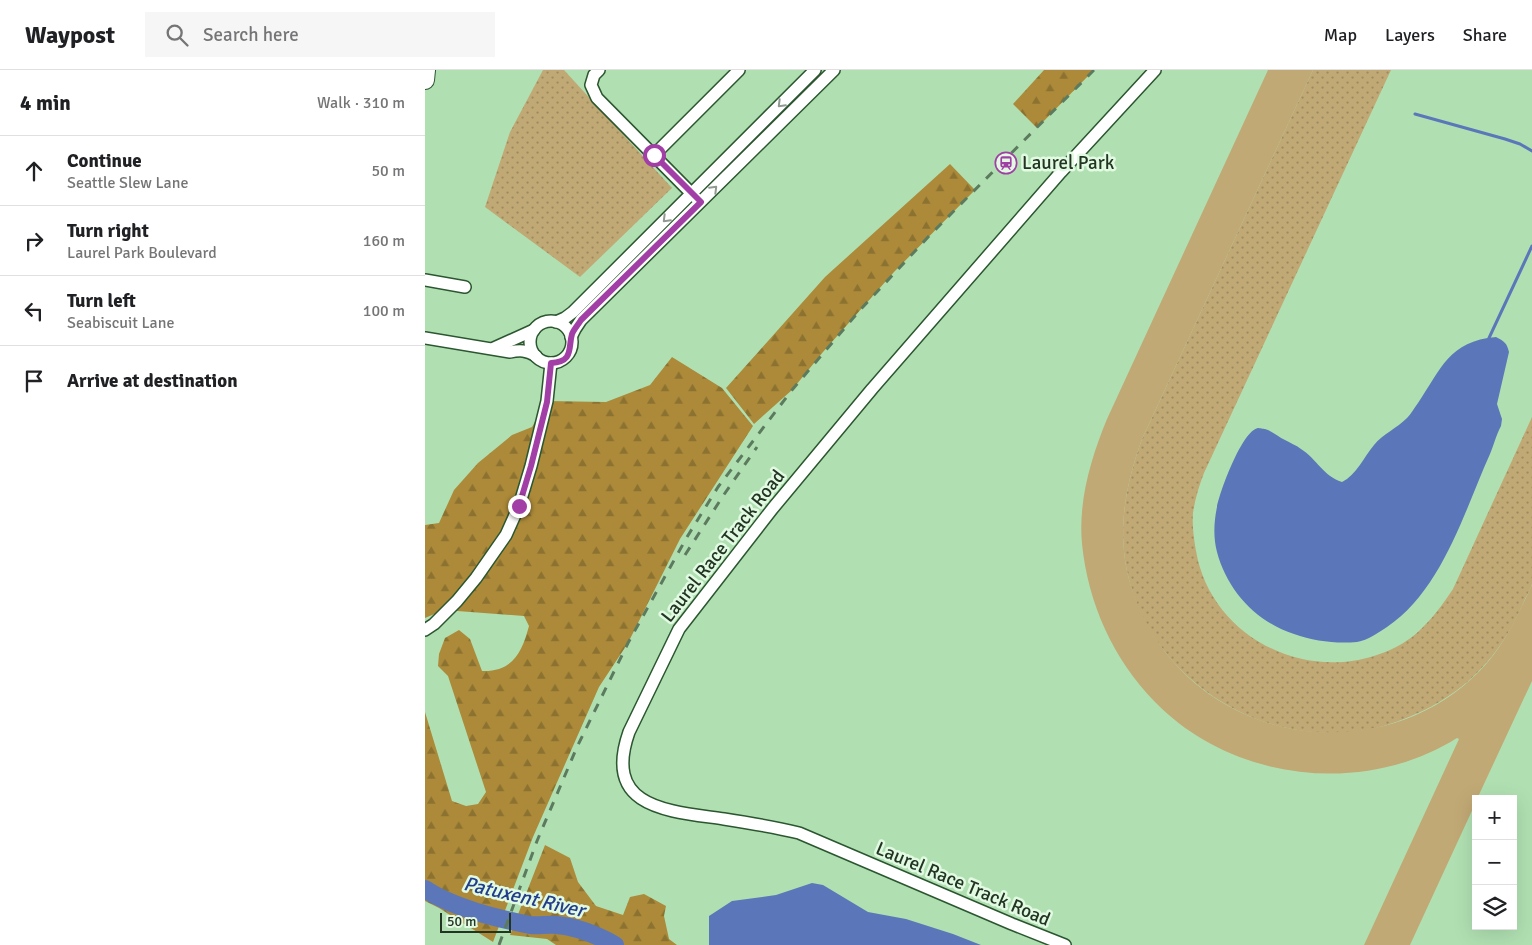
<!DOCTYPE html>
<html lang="en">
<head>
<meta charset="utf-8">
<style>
  :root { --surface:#fff; --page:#f6f6f6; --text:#202124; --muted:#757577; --line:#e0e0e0 }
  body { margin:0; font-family:Signika,sans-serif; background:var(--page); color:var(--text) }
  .controls { position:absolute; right:15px; bottom:15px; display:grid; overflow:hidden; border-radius:0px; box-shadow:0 5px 20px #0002 }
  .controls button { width:45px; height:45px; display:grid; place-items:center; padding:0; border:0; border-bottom:1px solid var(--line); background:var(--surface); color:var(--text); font:25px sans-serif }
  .scale { position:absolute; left:15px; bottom:12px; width:71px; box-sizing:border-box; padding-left:5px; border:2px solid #223523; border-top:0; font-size:14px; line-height:18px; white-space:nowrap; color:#223523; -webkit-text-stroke:4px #e2fae2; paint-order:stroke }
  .stop { position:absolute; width:15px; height:15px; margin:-11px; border:4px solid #a23fa6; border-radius:50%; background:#fff }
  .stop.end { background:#a23fa6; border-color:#fff; box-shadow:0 1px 5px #0008 }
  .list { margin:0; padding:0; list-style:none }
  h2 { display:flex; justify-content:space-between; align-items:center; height:65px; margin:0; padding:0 20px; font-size:21px }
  h2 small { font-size:16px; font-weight:400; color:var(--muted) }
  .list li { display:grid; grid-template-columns:32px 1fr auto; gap:15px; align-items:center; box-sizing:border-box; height:70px; padding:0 20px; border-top:1px solid var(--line) }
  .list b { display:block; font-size:19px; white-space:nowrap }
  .list p { margin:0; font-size:16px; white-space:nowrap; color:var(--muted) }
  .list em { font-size:16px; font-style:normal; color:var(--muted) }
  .icon { flex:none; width:28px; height:28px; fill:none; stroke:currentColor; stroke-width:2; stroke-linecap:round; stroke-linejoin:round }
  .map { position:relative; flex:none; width:1107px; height:875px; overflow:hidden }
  header { display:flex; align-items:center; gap:30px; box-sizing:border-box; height:70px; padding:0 25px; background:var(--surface); border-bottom:1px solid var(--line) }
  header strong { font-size:24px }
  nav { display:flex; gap:28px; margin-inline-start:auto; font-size:18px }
  .search { width:350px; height:45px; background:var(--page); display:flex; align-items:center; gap:12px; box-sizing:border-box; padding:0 18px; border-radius:0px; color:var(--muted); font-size:19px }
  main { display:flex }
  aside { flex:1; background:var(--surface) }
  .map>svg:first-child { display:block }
  .grass { fill:url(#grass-dots) }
  .forest { fill:url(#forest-firs) }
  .park { fill:#c1a975 }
  .water { fill:#5c77b9 }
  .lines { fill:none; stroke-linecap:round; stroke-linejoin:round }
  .stream { stroke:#5c77b9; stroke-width:3 }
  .river { stroke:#5c77b9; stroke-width:18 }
  .street-casing { stroke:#2b562f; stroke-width:14 }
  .primary-casing { stroke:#2b562f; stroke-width:20 }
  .street { stroke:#fff; stroke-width:11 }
  .primary { stroke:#fff; stroke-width:18 }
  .rail { stroke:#5c7b5e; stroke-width:3; stroke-dasharray:9 9; stroke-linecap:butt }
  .oneway { stroke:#909a91 }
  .route { stroke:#a23fa6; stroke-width:6 }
  .labels { text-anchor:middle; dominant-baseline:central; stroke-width:5; stroke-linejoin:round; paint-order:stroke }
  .poi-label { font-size:19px; fill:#223523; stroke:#e2fae2; text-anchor:start }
  .street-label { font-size:19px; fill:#223523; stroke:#e2fae2 }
  .water-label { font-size:20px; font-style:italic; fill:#223d8c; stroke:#e2fae2 }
</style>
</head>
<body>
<header>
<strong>Waypost</strong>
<div class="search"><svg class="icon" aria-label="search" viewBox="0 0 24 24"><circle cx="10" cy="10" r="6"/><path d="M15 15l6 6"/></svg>Search here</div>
<nav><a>Map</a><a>Layers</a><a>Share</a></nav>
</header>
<main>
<aside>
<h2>4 min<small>Walk · 310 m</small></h2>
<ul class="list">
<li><svg class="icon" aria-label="ahead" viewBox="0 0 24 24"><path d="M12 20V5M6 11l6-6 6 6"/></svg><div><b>Continue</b><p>Seattle Slew Lane</p></div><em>50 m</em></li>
<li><svg class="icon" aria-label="right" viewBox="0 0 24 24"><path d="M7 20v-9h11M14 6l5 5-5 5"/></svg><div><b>Turn right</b><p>Laurel Park Boulevard</p></div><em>160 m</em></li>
<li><svg class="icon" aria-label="left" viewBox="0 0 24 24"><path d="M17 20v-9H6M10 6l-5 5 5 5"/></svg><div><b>Turn left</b><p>Seabiscuit Lane</p></div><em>100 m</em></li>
<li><svg class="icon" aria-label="arrive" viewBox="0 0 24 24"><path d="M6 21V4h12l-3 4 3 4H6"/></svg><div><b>Arrive at destination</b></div></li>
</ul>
</aside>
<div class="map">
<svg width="1107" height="875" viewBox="0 0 1107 875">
  <defs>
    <pattern id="grass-dots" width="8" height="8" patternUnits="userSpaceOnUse" patternTransform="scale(1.25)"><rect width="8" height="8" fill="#c1a975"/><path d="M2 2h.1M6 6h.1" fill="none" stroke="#9c8a60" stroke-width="1.8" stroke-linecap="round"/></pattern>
    <pattern id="forest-firs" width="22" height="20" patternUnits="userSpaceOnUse" patternTransform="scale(1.25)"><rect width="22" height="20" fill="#ac8a39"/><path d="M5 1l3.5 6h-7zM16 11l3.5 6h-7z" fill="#8c7230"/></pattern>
  </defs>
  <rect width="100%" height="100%" fill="#b0e0b2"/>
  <g class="grass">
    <path d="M118 0H139L247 118 155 207 60 137 85 62Z"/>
    <path d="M888 0H966L779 403C774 416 770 429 768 443 767 456 769 469 771 481 783 551 849 597 918 592 945 590 975 579 994 561 1008 548 1018 534 1028 519L1107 347C1107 386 1107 424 1107 463 1107 478 1107 499 1107 514 1106 519 1102 525 1100 529 1092 548 1083 565 1071 581 1047 613 1016 635 979 649 861 697 719 617 700 490 694 448 703 408 717 369Z"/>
  </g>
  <g class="forest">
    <path d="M619 0H669L612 58 588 34Z"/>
    <path d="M525 94 550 120 469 202 398 282 367 320 329 354 301 318 400 207Z"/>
    <path d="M247 287 297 318 328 356 255 469 203 573 174 617 108 767 68 872 14 838 0 831V642L27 731 41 736 53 734 61 722 23 606 13 596 14 584 20 568 34 560 45 569 57 601C88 602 97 582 104 556L99 546 19 540 0 548V455L14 453 29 420 53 393 87 365 107 357 122 331 181 332 225 315Z"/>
    <path d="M120 775 145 788 153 812 171 836 198 845 205 827 219 824 241 836 239 846 244 869 252 875H131L122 869 85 865Z"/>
  </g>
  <path class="park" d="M843 0H888L717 369C703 408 694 448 700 490 705 524 721 556 741 583 820 684 977 690 1062 593 1082 570 1094 542 1107 515V611L1052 729H1051V732L985 875H939L1034 669 1032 668C938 727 807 711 730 632 688 589 663 533 657 474 653 431 666 388 682 349Z"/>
  <g class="water">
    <path d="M1071 267C1079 271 1082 273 1084 282L1072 334 1077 349 1076 356C1071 365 1069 375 1065 384 1039 442 1017 520 962 557 953 563 943 570 932 572 911 574 889 571 869 564 831 552 802 520 792 482 788 467 789 451 792 437 795 421 817 361 833 358 834 358 839 359 840 359 847 361 853 367 860 370 865 373 871 375 876 379 892 389 898 406 917 412 931 405 939 387 949 375 958 364 972 358 982 348 986 344 989 338 993 333 1016 299 1024 271 1071 267Z"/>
    <path d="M387 813 398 815 443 842 481 849 528 864 556 875H284V846L307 831 351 825Z"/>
  </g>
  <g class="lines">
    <g class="stream">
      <path d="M990 44 1080 69 1095 74 1107 81"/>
      <path d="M1064 268 1107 176"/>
    </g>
    <path class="river" d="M0 819C26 837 74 849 105 855 114 856 123 854 132 855 153 857 172 865 190 875"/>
    <g class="street-casing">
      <g id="street">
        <path d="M174 0 169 5 166 15 172 28 271 128"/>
        <path d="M229 85 314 0"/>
        <path d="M0 210 40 217"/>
        <circle cx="126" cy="272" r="21"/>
        <path d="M131 252 140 248 148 242 390 0"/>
        <path d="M146 267 150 259 156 250 409 0"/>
        <path d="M0 268 85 282C95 280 101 280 111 286"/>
        <path d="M69 278 109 260"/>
        <path d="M0 560 9 554 32 531 51 508 81 465 94 436 106 396 122 331 126 293"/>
        <path d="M640 875 587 854 374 763C349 757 325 753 299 749 244 741 177 739 204 662L254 559 348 438 447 319 636 102 730 0"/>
      </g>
    </g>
    <g class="primary-casing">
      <path id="primary" d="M0 10 1 0"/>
    </g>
    <use href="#street" class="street"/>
    <use href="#primary" class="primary"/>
    <g class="rail">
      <path d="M260 485 298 426 332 377"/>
      <path d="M74 875 112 771 152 677 203 573 262 467 293 417 367 320 435 240 505 165 669 0"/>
    </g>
  </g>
  <defs><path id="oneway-chevron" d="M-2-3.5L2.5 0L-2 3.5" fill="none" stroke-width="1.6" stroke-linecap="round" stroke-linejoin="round" transform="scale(1.25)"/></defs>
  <g class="oneway">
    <use href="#oneway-chevron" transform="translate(356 34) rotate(135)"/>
    <use href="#oneway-chevron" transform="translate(289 119) rotate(-45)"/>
    <use href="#oneway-chevron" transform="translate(241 149) rotate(135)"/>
  </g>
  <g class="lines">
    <path class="route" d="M94 436 106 396 122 332 126 293C149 292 143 278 147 264 149 259 153 255 156 250L276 132 229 85"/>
  </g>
  <defs>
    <g id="station-ring" transform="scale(1.125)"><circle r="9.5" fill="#e2fae2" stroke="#a23fa6" stroke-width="1.5"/><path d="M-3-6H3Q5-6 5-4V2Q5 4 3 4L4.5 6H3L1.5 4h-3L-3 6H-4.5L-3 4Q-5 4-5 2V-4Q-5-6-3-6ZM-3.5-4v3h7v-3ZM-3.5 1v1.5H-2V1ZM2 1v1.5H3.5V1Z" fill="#a23fa6"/></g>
  </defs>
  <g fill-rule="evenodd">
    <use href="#station-ring" x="581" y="93"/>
  </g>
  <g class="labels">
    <g class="poi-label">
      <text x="597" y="93">Laurel Park</text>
    </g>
    <g class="street-label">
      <text transform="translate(298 476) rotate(-52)">Laurel Race Track Road</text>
      <text transform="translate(538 814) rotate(23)">Laurel Race Track Road</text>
    </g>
    <g class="water-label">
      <text transform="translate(99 827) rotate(13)">Patuxent River</text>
    </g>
  </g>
</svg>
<div class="controls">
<button>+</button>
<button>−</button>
<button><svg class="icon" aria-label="layers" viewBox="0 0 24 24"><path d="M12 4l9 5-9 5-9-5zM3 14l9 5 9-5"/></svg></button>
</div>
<div class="scale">50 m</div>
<div class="stop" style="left:229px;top:85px"></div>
<div class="stop end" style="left:94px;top:436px"></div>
</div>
</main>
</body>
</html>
